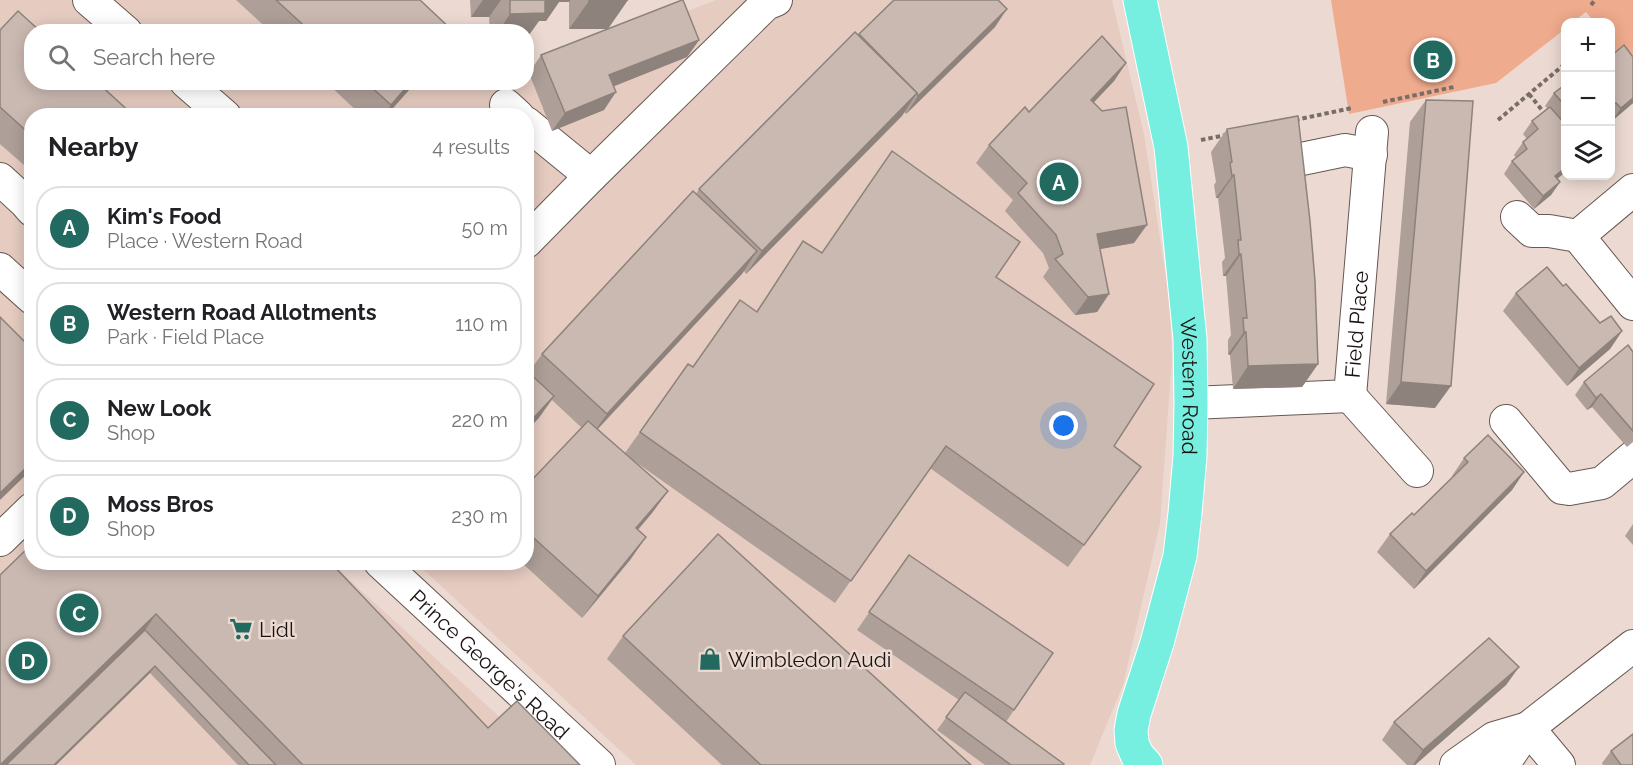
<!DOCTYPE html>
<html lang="en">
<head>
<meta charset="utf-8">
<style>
  :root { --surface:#fff; --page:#f6f6f6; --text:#202124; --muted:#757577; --line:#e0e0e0; --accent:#226a5f }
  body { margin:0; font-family:Raleway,sans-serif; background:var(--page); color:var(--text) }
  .controls { position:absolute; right:18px; top:18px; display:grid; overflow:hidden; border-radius:12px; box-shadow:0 3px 15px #0003 }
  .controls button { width:54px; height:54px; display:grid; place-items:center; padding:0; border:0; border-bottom:2px solid var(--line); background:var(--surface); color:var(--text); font:30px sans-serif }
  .you { position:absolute; left:1064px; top:426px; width:21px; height:21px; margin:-15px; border:4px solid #fff; border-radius:50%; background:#1a73e8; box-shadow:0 0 0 9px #1a73e833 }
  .badge { display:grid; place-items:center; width:39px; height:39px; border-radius:50%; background:var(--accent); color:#fff; font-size:20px; font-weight:700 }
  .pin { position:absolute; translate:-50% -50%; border:3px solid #fff; box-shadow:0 2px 6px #0006 }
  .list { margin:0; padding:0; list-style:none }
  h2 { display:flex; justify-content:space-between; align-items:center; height:78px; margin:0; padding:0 24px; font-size:26px }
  h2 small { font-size:20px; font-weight:400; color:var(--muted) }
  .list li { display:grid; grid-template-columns:39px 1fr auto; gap:18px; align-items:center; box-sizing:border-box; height:84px; margin:0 12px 12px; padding:0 12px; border:2px solid var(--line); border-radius:24px }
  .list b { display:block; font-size:22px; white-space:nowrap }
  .list p { margin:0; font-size:20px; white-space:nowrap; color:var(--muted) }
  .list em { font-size:20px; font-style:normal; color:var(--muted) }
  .icon { flex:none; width:33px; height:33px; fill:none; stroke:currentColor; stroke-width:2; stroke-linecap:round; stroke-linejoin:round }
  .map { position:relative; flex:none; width:1633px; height:765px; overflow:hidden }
  .search { position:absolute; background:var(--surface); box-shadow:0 3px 15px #0003; left:24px; top:24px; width:510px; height:66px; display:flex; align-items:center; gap:15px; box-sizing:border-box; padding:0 21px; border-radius:24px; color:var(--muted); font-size:22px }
  .panel { position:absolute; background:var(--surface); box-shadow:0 3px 15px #0003; left:24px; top:108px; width:510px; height:462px; border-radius:24px }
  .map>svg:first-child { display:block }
  .built { fill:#e5cbc0 }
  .green { fill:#efab8d }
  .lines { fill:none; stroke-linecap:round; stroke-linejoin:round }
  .minor-casing { stroke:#675851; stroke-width:34 }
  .major-casing { stroke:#fff; stroke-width:35 }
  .path { stroke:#796d69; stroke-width:4; stroke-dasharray:4.5 3; stroke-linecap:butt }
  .minor { stroke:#fff; stroke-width:32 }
  .major { stroke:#76efe0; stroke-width:33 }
  .wall { fill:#ae9f98 }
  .shaded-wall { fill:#8d827c }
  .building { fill:#cab9b1; stroke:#8d827c; stroke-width:1.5 }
  .labels { text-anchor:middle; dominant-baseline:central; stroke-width:5; stroke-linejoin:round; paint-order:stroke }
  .street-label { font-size:21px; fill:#191311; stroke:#ecdad2 }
  .poi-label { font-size:21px; fill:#191311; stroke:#ecdad2; text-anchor:start }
</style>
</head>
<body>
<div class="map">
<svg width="1633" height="765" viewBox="0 0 1633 765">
  <rect width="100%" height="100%" fill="#ecdad2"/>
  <path class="built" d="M0 0H388L423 31 32 32V82H480L487 89 504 83 526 82 527 73 716 0H1112L1144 134 1170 303 1172 358 1160 524 1123 685 1090 765H636L416 563 526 562V116H32V562L331 563 552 765H0Z"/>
  <path class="green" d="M1331 0H1633V75L1611 45 1610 22H1594L1586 12 1573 22H1566L1565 29 1496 83 1349 114Z"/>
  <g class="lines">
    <g class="minor-casing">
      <g id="minor">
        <path d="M89 0 126 32"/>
        <path d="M186 82 225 116"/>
        <path d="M506 105 518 116"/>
        <path d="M526 123 591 176"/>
        <path d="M1292 161 1345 150 1371 155"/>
        <path d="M0 179 25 202 32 210"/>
        <path d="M1633 190 1578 236 1633 304"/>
        <path d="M1517 217 1532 231H1549L1578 236"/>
        <path d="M526 242 591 176 766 4 776 0"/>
        <path d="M0 269 32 298"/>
        <path d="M1350 396 1417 471"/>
        <path id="s1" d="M1191 403 1350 396 1372 132"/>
        <path d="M1506 421 1562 488 1569 489 1602 483 1633 457"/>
        <path d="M0 540 32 509"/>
        <path id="s2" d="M380 562 599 765"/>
        <path d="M1528 728 1559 765"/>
        <path d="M1456 765 1494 738 1528 728"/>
        <path d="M1499 765 1507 759 1528 728 1633 646"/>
      </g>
    </g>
    <g class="major-casing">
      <g id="major">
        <path id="s3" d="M1140 0 1171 147 1190 339 1191 403 1190 456 1185 513 1180 556 1157 643 1134 714 1131 730 1132 743 1137 755 1146 765"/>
      </g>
    </g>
    <g class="path">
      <path d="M1591 5 1595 0"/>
      <path d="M1529 94 1546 115"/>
      <path d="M1383 102 1454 87"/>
      <path d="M1295 120 1352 108"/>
      <path d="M1498 120 1566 63"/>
      <path d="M1201 140 1226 135"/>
    </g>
    <use href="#minor" class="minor"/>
    <use href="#major" class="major"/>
  </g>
  <g class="wall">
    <path d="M236 0H420L454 32H271Z"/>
    <path d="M470 0H628L569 29V2H559L546 21H539L526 39V32H490L489 17H471Z"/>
    <path d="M894 0 995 27 906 114 904 112 746 274 744 271 598 429 625 453 688 364 693 367 756 312 803 241 821 253 996 277 1114 446 1141 467 1068 567 930 468 835 603 630 458 668 491 652 513 638 530 646 537 630 560 582 618 521 562H526V486L582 428 552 400 538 419 529 372 542 354 696 194 699 189Z"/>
    <path d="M0 30 32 116V172L0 144Z"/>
    <path d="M699 40 687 57 614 86 604 110 552 131 529 73 541 55Z"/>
    <path d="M1611 56 1633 103 1612 121 1611 119Z"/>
    <path d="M1126 63 1114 81 1094 102 1134 243 1100 249 1109 294 1097 312 1075 315 1043 277 1049 268 1043 253 1005 211 1013 200 976 163 989 145 1029 112Z"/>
    <path d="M326 82H416L386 116H362Z"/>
    <path d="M1566 84V170L1563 174 1557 179 1560 182 1551 195 1534 209 1504 174 1512 161 1516 158 1514 155 1523 142 1527 139 1523 134 1532 121 1547 108 1545 106 1554 93Z"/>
    <path d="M1426 100 1435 408 1386 404 1410 122Z"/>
    <path d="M1227 129 1318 364 1302 387 1233 389 1230 355 1228 354V340L1231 335 1226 276H1223L1222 262 1225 258 1218 198H1216L1214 185 1216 182 1211 152Z"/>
    <path d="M1563 286 1600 323 1622 331 1610 349 1567 386 1503 311 1516 293Z"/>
    <path d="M1633 352V442L1627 447 1592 407 1587 410 1575 395 1584 382Z"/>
    <path d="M1464 458 1524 472 1512 490 1414 589 1377 552 1390 534 1414 515 1453 477 1452 476Z"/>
    <path d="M1633 524V545L1625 536Z"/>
    <path d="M32 544 488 728 580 765H238L150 673 56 765H0Z"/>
    <path d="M909 555 1014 710 1006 722 1063 765H985L937 730 959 700 857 630Z"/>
    <path d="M623 636 971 765H722L607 659Z"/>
    <path d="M1519 667 1506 685 1415 765H1407L1382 740 1394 722Z"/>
    <path d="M1611 751 1633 765H1603L1602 763Z"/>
  </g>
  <g class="shaded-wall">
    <path d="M483 0H501L489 17H471Z"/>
    <path d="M540 0H571L569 2H559L546 21H539L526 39V32H498L510 14Z"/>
    <path d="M628 0 608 29H569L589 1Z"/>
    <path d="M1007 9 995 27 906 114 918 96Z"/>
    <path d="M699 40 687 57 597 93 609 75Z"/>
    <path d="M1126 63 1114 81 1079 118 1091 100Z"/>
    <path d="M411 82H416L386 116H383L391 105Z"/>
    <path d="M616 92 604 110 552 131 565 113Z"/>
    <path d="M917 93 902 116 746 274 762 251Z"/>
    <path d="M1633 98V103L1612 121 1621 108Z"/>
    <path d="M1566 167V170L1563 174 1546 188 1555 176Z"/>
    <path d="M1234 175 1218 198H1216L1232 176Z"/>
    <path d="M1560 182 1551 195 1534 209 1543 196Z"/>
    <path d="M1147 225 1134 243 1084 252 1097 234Z"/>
    <path d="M757 251 742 274 591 436 607 414Z"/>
    <path d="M1239 254H1241L1226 276H1223Z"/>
    <path d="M1109 294 1097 312 1075 315 1088 297Z"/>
    <path d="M1622 331 1610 349 1567 386 1579 368Z"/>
    <path d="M1244 332H1246L1230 355 1228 354Z"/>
    <path d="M1318 364 1302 387 1233 389 1248 366Z"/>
    <path d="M1401 382 1451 386 1435 408 1386 404Z"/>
    <path d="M1601 394 1592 407 1587 410 1596 398Z"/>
    <path d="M554 396 538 419 526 431V426Z"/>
    <path d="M32 462V469L0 500V493Z"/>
    <path d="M1524 472 1512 490 1414 589 1426 571Z"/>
    <path d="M668 491 652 513 620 550 636 528Z"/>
    <path d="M646 537 630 560 582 618 598 596Z"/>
    <path d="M156 614 141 636 8 765H1Z"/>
    <path d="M155 666 150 673 56 765H54Z"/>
    <path d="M1519 667 1506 685 1415 765H1413L1423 750Z"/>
  </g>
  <g class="building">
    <path d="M276 0H420L454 32H311Z"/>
    <path d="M510 0H545V13L510 14Z"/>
    <path d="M589 0H628L589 1Z"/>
    <path d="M682 0H683L699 40 609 75 616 92 565 113 541 55Z"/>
    <path d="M894 0H998L1007 9 918 96 917 93 859 34Z"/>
    <path d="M18 11 41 32H32V82H97L134 116H32V136L0 107V30Z"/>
    <path d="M855 32 917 93 762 251 699 189Z"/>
    <path d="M1102 36 1126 63 1091 100 1102 111 1126 107 1147 225 1097 234 1109 294 1088 297 1055 259 1063 254 1056 235 1018 193 1027 183 989 145 1025 107 1029 112Z"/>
    <path d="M1624 45 1633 57V98L1621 108 1616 103 1611 107V56Z"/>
    <path d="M366 82H411L391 105Z"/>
    <path d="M1566 84V107L1554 93Z"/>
    <path d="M1426 100 1473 101 1451 386 1401 382Z"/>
    <path d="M1550 107 1566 125V167L1555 176 1560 182 1543 196 1512 161 1527 149 1523 142 1538 129 1532 121Z"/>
    <path d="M1298 116 1310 221 1315 281 1318 364 1248 366 1246 332H1244L1243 318H1247L1241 254H1239L1238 240H1241L1234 175 1232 176 1230 163 1232 162 1227 129Z"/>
    <path d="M892 151 1020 242 996 277 1154 384 1114 446 1141 467 1084 545 946 446 851 581 640 432 688 364 693 367 740 300 757 312 803 241 822 253Z"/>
    <path d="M693 191 757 251 607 414 542 354Z"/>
    <path d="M1547 267 1563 286 1566 284 1600 323 1611 316 1622 331 1579 368 1516 293Z"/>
    <path d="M0 317 32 349V462L0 493Z"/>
    <path d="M1628 345 1633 352V431L1601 394 1596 398 1584 382Z"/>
    <path d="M526 370 554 396 526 426Z"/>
    <path d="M588 421 668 491 636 528 646 537 598 596 526 531V486Z"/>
    <path d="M1488 435 1524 472 1426 571 1390 534 1412 513 1414 515 1468 462 1464 458Z"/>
    <path d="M718 534 971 765H761L623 636Z"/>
    <path d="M32 544V562H330L488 728 517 701 580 765H303L156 614 0 765V575Z"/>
    <path d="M909 555 1053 653 1014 710 869 612Z"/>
    <path d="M145 630 276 765H249L155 666 54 765H6Z"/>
    <path d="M1489 638 1519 667 1423 750 1394 722Z"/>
    <path d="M965 692 1064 764 1063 765H1011L946 717Z"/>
    <path d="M1633 734V765H1621L1611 751Z"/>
  </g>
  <defs>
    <g id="supermarket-bare" transform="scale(1.8)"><path d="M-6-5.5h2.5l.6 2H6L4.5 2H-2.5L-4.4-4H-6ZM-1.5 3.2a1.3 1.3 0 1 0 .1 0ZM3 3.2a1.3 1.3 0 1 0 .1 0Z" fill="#226a5f" stroke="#ecdad2" stroke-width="2.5" paint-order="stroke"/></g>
    <g id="shop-bare" transform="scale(1.8)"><path d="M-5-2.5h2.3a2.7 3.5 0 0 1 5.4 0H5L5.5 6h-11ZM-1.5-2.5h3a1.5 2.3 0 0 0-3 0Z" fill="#226a5f" stroke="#ecdad2" stroke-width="2.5" paint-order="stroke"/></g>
  </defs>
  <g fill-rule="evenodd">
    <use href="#supermarket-bare" x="241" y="629"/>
    <use href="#shop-bare" x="710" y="659"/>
  </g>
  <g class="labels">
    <g class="street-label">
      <text stroke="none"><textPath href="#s1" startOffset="231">Field Place</textPath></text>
      <text stroke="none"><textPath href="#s3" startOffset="390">Western Road</textPath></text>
      <text stroke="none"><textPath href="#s2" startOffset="150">Prince George's Road</textPath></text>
    </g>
    <g class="poi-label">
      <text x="259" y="629">Lidl</text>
      <text x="728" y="659">Wimbledon Audi</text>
    </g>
  </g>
</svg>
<div class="controls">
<button>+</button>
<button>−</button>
<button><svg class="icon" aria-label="layers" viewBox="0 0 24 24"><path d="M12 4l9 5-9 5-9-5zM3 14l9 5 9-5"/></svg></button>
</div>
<div class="you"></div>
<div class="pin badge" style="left:1059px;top:182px">A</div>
<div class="pin badge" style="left:1433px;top:60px">B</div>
<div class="pin badge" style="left:79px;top:613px">C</div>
<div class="pin badge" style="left:28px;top:661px">D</div>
<div class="search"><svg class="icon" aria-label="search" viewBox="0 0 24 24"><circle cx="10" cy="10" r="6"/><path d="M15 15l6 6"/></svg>Search here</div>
<section class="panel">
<h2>Nearby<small>4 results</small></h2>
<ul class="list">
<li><span class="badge">A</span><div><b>Kim's Food</b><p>Place · Western Road</p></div><em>50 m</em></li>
<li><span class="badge">B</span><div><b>Western Road Allotments</b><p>Park · Field Place</p></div><em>110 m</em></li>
<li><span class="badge">C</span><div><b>New Look</b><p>Shop</p></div><em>220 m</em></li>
<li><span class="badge">D</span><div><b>Moss Bros</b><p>Shop</p></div><em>230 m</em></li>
</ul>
</section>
</div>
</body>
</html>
